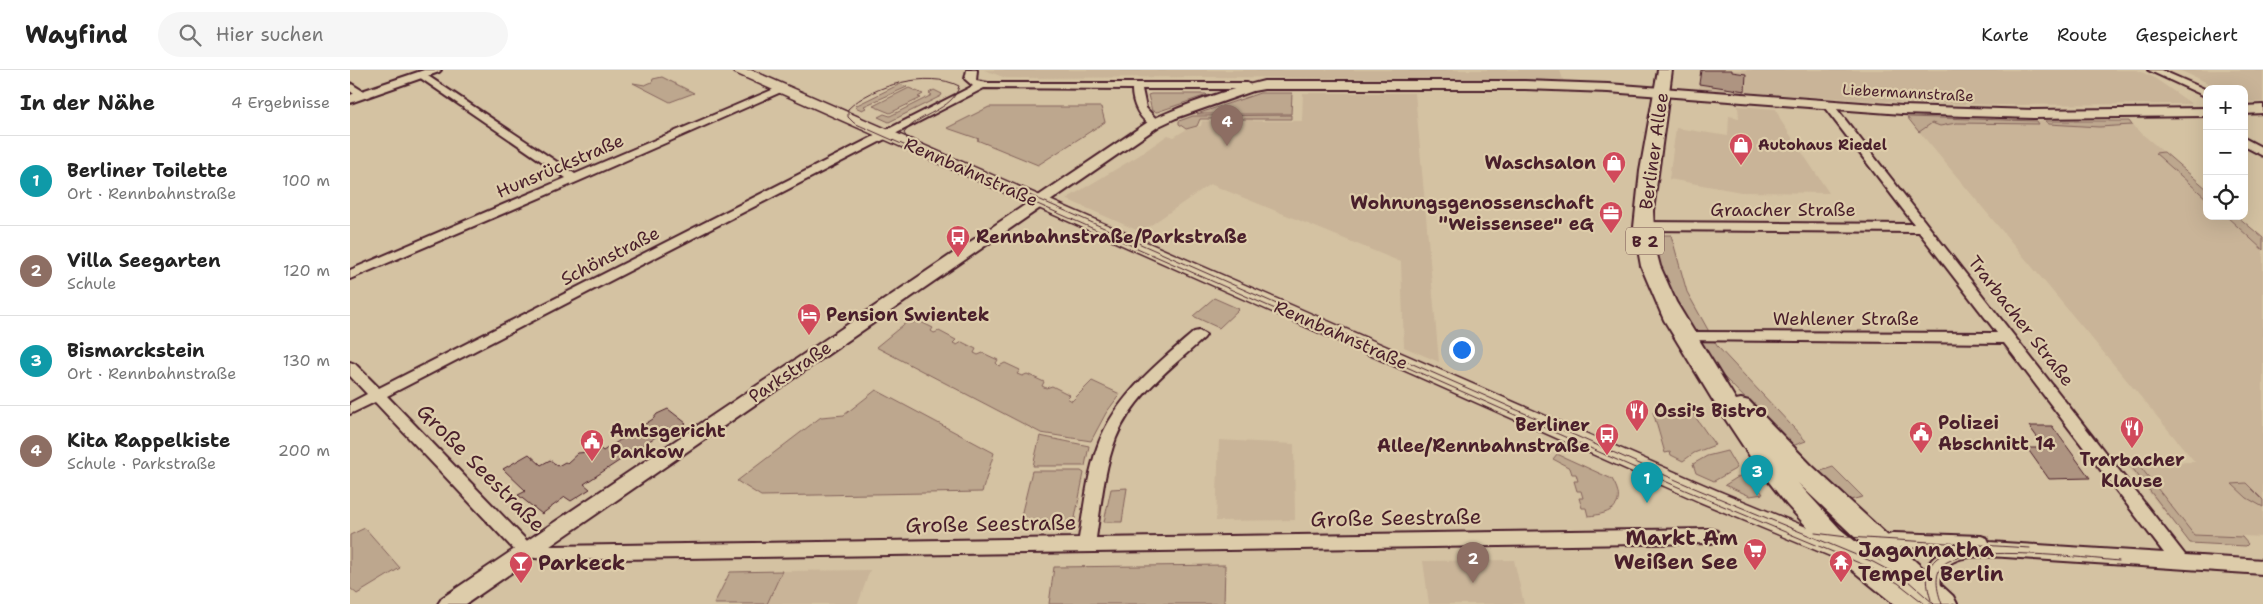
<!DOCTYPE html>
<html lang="de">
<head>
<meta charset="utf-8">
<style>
  :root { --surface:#fff; --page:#f6f6f6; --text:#222; --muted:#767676; --line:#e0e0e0; --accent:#2563eb }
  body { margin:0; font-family:"Shantell Sans",sans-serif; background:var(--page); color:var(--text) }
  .controls { position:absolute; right:15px; top:15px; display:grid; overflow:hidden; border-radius:10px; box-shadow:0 5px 20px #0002 }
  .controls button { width:45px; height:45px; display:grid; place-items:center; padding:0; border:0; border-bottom:1px solid var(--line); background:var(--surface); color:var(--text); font:25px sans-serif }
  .you { position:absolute; left:1111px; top:279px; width:18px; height:18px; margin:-12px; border:4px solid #fff; border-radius:50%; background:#1a73e8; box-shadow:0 0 0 8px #1a73e833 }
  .badge { display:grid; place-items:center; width:32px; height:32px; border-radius:50%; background:var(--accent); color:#fff; font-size:16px; font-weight:700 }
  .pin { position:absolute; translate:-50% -41px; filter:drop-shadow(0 1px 2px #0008) }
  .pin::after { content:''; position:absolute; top:26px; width:18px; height:15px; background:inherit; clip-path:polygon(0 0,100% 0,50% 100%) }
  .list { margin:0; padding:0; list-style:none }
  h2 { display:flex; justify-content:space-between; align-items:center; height:65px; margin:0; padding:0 20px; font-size:21px }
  h2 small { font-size:16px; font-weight:400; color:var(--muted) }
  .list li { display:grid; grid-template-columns:32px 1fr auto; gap:15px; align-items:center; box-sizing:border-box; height:90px; padding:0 20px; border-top:1px solid var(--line) }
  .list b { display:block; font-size:19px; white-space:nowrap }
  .list p { margin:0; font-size:16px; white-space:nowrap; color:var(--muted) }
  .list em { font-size:16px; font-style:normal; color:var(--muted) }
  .icon { flex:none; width:28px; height:28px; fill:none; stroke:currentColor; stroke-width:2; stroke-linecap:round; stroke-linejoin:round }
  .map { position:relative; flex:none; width:1913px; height:534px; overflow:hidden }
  header { display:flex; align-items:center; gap:30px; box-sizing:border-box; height:70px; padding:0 25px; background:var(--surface); border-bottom:1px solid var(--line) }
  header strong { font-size:24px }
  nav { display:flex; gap:28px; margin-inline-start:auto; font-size:18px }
  .search { width:350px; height:45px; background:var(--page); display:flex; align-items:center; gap:12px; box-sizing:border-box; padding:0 18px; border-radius:28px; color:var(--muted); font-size:19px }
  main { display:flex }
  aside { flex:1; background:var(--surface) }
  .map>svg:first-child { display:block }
  .built { fill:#c9b498 }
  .green { fill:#bda78e; stroke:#84635c }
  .building { fill:#ae9481; stroke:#4a1f2b }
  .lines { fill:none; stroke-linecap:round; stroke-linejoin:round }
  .minor-casing { stroke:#4a1f2b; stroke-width:4 }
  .tertiary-casing { stroke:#4a1f2b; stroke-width:4 }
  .secondary-casing { stroke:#4a1f2b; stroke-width:3 }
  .primary-casing { stroke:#4a1f2b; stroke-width:4 }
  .minor { fill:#dca; fill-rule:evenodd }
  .tertiary { fill:#dca; fill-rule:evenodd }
  .secondary { fill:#dca; fill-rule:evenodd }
  .primary { fill:#dca; fill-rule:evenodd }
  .tram { stroke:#4a1f2b; stroke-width:1 }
  .labels { text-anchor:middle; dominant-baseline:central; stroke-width:4.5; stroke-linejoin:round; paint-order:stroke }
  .far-street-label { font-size:15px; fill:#4a1f2b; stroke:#dca }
  .far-poi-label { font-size:15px; font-weight:bold; fill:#4a1f2b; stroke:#dca; text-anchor:start }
  .shield { fill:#dca; stroke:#765351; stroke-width:1 }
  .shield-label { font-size:16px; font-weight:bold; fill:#4a1f2b }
  .street-label { font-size:18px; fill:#4a1f2b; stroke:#dca }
  .poi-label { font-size:18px; font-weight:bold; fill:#4a1f2b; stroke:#dca; text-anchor:start }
  .near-street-label { font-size:21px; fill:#4a1f2b; stroke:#dca }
  .near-poi-label { font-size:21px; font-weight:bold; fill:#4a1f2b; stroke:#dca; text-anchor:start }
</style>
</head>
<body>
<header>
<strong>Wayfind</strong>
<div class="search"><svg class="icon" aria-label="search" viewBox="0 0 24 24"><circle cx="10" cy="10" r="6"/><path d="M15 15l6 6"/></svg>Hier suchen</div>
<nav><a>Karte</a><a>Route</a><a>Gespeichert</a></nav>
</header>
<main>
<aside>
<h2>In der Nähe<small>4 Ergebnisse</small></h2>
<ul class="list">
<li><span class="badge" style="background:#0f9aa8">1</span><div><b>Berliner Toilette</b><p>Ort · Rennbahnstraße</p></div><em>100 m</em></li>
<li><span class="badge" style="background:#8d6e63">2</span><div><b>Villa Seegarten</b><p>Schule</p></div><em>120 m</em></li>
<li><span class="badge" style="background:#0f9aa8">3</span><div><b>Bismarckstein</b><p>Ort · Rennbahnstraße</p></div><em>130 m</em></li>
<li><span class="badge" style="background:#8d6e63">4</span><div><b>Kita Rappelkiste</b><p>Schule · Parkstraße</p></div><em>200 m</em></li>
</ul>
</aside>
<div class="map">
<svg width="1913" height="534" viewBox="0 0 1913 534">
  <rect width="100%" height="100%" fill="#d4c2a2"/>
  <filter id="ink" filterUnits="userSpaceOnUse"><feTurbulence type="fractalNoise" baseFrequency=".02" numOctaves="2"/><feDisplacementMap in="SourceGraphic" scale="10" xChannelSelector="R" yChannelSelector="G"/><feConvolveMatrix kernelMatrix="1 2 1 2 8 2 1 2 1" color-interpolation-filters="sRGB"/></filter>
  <g filter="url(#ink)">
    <g class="built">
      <path d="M634 0H1210L1213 10 855 7 656 8Z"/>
      <path d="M1350 0H1787L1803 7 1842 34 1647 35 1548 32 1422 24 1349 19Z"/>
      <path d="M1829 0H1913V32H1902L1894 29V19H1871Z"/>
      <path d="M953 23H1065L1089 292 1054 277 1051 192 860 114 791 162 716 129 788 86 818 65 824 67 837 59 851 56 852 51H892V49H903V51H952Z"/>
      <path d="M1388 36 1426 39 1431 51 1479 123 1391 122 1319 109 1326 58 1378 66 1379 46 1389 48Z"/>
      <path d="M1557 47 1687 51H1779L1784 57 1857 119V146H1887L1913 168V467L1892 466 1898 474 1896 476 1840 473 1775 393 1845 392Z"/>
      <path d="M869 370 944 374 945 450 866 451Z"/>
      <path d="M1164 490 1174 534H1079L1073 491Z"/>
      <path d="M520 500 508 534H417L432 501Z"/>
    </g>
    <g class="green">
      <path d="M312 7 344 23 320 32 283 13 295 15 302 12 303 9Z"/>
      <path d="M550 14 557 17 514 36 516 38 512 40 505 37 507 35Z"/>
      <path d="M559 18 573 24 568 27 571 28 540 43 523 36Z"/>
      <path d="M584 20 592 24 591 26 539 52 528 47 534 44 540 46 582 25 579 23Z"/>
      <path d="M910 23H942L941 44H847Z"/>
      <path d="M801 24H856L857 25 807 42 802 41 798 25Z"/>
      <path d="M639 37H751L755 52 688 95 627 70 629 69 597 58Z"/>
      <path d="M941 45V49H850L847 56 836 59 829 54V51L843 46Z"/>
      <path d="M1557 47 1687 51 1689 54 1606 53 1590 56 1582 53 1569 62Z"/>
      <path d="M1695 51H1779L1782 55 1749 57 1699 54Z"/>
      <path d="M1814 82 1857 119V129L1805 83Z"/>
      <path d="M1876 146H1887L1913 168V180Z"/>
      <path d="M1304 165H1321L1337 222 1367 276 1456 371 1442 376 1368 301 1343 260 1312 203Z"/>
      <path d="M864 228 889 239 869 258 843 246Z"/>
      <path d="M567 250 583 258 581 261 584 263 589 261 606 270 603 273 607 275 612 272 626 279 624 283 628 285 633 283 648 290 646 293 649 296 655 293 670 300 667 304 672 306 677 304 694 312 692 316 696 318 702 316 720 325 717 328 722 331 742 311 770 324 756 343 741 371 691 363 526 277 558 251 563 253Z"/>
      <path d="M526 320 644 383 632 422 411 426 387 411 471 347 494 345Z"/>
      <path d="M1339 338 1365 375 1344 383 1333 391 1321 385 1320 382 1315 383 1303 342Z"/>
      <path d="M690 366 739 376 735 396H683Z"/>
      <path d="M1377 381 1387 398 1364 411 1346 403 1343 394 1357 386Z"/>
      <path d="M1207 384 1262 409C1278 435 1262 444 1238 446L1236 438H1232L1229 428H1233L1231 421H1227L1224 411H1228L1226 404H1222L1220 398 1203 389Z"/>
      <path d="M1780 395H1789L1844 465 1892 467 1898 474 1896 476 1840 473Z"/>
      <path d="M1483 397 1513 427 1500 430 1468 402Z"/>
      <path d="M682 401H731L734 403 724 453 669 454Z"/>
      <path d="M1396 402 1413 424 1400 426 1375 415Z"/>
      <path d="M1896 413 1913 430V437L1897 428 1882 414Z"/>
      <path d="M777 418 772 452H754L761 419Z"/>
      <path d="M15 458 50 498 7 524 0 518V465Z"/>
      <path d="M875 495 874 534H699L704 497Z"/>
      <path d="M432 501 417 534H364L380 502Z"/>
    </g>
    <g class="building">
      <path d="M1351 0H1382V2L1396 4 1395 21 1349 14Z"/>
      <path d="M318 339 336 353 315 367 310 364 234 414 240 419 221 431 215 427 192 444 168 425 176 421 153 399 179 384 191 395 200 390 208 396 215 392 217 393 228 383 238 382 247 376 253 381 303 349 307 344Z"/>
      <path d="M1679 356H1702L1740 408 1699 409 1677 378H1695Z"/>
    </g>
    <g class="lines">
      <g class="minor-casing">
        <g id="minor">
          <path d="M617 0H627L626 11 638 13H897L905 18 900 21 895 19H792L796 38 810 53 805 56C790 52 782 34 782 19L634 18 37 326 180 474 201 476 729 468C734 438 737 407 747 378 764 328 806 295 844 262L849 261 856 265 854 268C822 297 783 326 766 368 754 399 751 435 746 468L1361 459 1367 461 1369 466 1367 471 1361 473 201 490 170 486 25 332 0 344V333L17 324 0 306V292L5 294 29 318 623 16 615 9Z"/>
          <path d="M1798 0H1811L1857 20V27Z"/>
          <path d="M72 2 225 104 429 17 433 16 438 19 229 111 0 209V200L216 108 69 7 67 5Z"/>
          <path d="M0 13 16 23V27H8L0 21Z"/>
          <path d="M1479 33 1483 34 1835 485 1913 490V504L1655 487C1637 486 1596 482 1591 507 1589 515 1594 523 1590 530L1584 532 1578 530C1567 509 1577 486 1599 479L1545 477 1504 494 1498 492 1495 487 1498 482 1544 463 1631 466 1637 468 1639 472 1814 483 1654 273 1328 270 1326 267 1333 262 1647 263 1569 162 1293 160 1287 156 1293 152 1564 154 1475 38 1474 36Z"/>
          <path d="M1894 68 1913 78V86L1894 76Z"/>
        </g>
      </g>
      <g class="tertiary-casing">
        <g id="tertiary">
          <path d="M74 0H91L89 2 0 33V25Z"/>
          <path d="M914 11H1175L1258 14 1552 36 1683 40 1857 38V46L1683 48 1552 44 1258 22 1175 19H914L903 21 826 48 809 56 116 534H88L92 528 801 50C836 34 876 20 914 11Z"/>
          <path d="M1913 35V43L1894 44V36Z"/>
        </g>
      </g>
      <g class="secondary-casing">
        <path id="secondary" d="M383 0H401L1366 420 1505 477 1509 484 1505 491 1497 493 1350 432 385 3Z"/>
      </g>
      <g class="primary-casing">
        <path id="primary" d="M1308 0H1322L1303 141 1305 177 1310 196 1326 232 1386 330 1391 329 1399 331 1462 396 1603 526 1607 534H1544L1481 483 1437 435 1405 394 1362 329 1314 250 1291 196 1284 157 1290 101ZM1448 413 1532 493 1490 459Z"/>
      </g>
      <use href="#minor" class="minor"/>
      <use href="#tertiary" class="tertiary"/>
      <use href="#secondary" class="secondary"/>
      <use href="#primary" class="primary"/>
      <g class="tram">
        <path d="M1465 463 1497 467 1680 478"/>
        <path d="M1581 530C1571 499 1581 484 1612 478"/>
        <path d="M1575 534 1548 513 1514 495 1335 420 504 53 498 47V39C522 15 579 0 609 16 603 41 568 43 554 63L559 72 1342 417 1523 492 1557 510 1584 534"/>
        <path d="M1592 534C1587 521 1582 501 1597 492 1625 475 1734 488 1769 491"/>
      </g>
    </g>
  </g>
  <defs>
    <g id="shop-pin" transform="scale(1.25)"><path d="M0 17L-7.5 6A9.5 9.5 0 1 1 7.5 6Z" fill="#d1495b" stroke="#dca"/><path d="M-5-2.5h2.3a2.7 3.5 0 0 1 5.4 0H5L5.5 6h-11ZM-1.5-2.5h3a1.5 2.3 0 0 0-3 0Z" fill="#fff"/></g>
    <g id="office-pin" transform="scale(1.25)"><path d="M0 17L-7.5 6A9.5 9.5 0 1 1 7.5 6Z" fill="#d1495b" stroke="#dca"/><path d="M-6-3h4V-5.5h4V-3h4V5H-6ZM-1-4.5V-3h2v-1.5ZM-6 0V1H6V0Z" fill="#fff"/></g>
    <g id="bus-pin" transform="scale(1.25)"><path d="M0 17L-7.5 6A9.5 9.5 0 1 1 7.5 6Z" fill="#d1495b" stroke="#dca"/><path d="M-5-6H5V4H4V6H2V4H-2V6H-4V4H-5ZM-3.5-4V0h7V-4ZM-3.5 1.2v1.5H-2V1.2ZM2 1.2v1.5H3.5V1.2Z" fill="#fff"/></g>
    <g id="hotel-pin" transform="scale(1.25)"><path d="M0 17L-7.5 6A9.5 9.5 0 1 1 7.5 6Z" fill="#d1495b" stroke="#dca"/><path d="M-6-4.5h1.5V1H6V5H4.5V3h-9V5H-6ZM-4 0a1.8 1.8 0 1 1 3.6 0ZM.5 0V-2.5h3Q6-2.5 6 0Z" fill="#fff"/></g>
    <g id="restaurant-pin" transform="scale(1.25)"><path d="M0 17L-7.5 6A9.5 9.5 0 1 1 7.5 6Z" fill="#d1495b" stroke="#dca"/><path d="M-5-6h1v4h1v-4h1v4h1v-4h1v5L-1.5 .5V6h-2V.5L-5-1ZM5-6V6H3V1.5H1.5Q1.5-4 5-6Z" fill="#fff"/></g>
    <g id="civic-pin" transform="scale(1.25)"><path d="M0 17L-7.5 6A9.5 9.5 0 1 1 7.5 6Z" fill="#d1495b" stroke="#dca"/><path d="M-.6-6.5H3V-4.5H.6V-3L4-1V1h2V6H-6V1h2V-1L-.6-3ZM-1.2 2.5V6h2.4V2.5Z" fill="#fff"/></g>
    <g id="supermarket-pin" transform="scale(1.25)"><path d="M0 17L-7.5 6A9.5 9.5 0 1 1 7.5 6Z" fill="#d1495b" stroke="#dca"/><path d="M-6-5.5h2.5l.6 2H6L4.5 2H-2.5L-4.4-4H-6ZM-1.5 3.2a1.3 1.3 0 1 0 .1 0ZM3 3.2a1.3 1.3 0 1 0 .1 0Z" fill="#fff"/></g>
    <g id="temple-pin" transform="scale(1.25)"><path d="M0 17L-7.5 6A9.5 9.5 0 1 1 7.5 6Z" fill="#d1495b" stroke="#dca"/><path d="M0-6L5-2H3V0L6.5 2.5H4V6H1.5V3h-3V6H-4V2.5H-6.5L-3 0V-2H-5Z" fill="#fff"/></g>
    <g id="bar-pin" transform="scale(1.25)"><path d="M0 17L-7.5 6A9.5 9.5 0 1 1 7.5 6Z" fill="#d1495b" stroke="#dca"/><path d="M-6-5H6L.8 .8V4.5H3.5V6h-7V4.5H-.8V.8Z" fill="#fff"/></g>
  </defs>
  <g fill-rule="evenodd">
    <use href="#shop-pin" x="1391" y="75"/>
    <use href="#shop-pin" x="1264" y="93"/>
    <use href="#office-pin" x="1261" y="143"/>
    <use href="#bus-pin" x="608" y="167"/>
    <use href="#hotel-pin" x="459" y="245"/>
    <use href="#restaurant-pin" x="1287" y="341"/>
    <use href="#restaurant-pin" x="1782" y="358"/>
    <use href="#civic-pin" x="1571" y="363"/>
    <use href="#bus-pin" x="1257" y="365"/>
    <use href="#civic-pin" x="242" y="371"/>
    <use href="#supermarket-pin" x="1405" y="480"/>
    <use href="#temple-pin" x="1491" y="492"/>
    <use href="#bar-pin" x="171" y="493"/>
  </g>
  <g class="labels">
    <g class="far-street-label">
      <text transform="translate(1558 23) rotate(3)">Liebermannstraße</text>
    </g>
    <g class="far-poi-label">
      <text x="1408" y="75">Autohaus Riedel</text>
    </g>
    <rect class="shield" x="1276" y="157.5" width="38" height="27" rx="4"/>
    <g class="shield-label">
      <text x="1295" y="171">B 2</text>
    </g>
    <g class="street-label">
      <text transform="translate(1304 81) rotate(-82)">Berliner Allee</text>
      <text transform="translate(210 96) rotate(-23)">Hunsrückstraße</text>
      <text transform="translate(621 102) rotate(24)">Rennbahnstraße</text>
      <text x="1433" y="140">Graacher Straße</text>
      <text transform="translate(260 186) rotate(-27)">Schönstraße</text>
      <text x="1496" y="249">Wehlener Straße</text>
      <text transform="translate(1671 251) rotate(52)">Trarbacher Straße</text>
      <text transform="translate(991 265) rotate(24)">Rennbahnstraße</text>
      <text transform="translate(440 302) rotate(-34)">Parkstraße</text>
    </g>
    <g class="poi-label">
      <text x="1246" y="93" text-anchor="end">Waschsalon</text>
      <text x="1244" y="133" text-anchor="end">Wohnungsgenossenschaft<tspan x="1244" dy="21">"Weissensee" eG</tspan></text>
      <text x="626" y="167">Rennbahnstraße/Parkstraße</text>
      <text x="476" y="245">Pension Swientek</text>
      <text x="1304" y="341">Ossi's Bistro</text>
      <text x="1588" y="353">Polizei<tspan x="1588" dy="21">Abschnitt 14</tspan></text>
      <text x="1240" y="355" text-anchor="end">Berliner<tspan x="1240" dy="21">Allee/Rennbahnstraße</tspan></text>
      <text x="260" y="361">Amtsgericht<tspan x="260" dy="21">Pankow</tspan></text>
      <text x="1782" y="390" text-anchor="middle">Trarbacher<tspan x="1782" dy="21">Klause</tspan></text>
    </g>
    <g class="near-street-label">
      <text transform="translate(131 398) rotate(45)">Große Seestraße</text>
      <text transform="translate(1046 448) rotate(-1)">Große Seestraße</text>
      <text transform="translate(641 454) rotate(-1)">Große Seestraße</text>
    </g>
    <g class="near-poi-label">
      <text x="1388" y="468" text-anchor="end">Markt Am<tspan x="1388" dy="24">Weißen See</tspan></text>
      <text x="1508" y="480">Jagannatha<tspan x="1508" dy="24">Tempel Berlin</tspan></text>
      <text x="188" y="493">Parkeck</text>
    </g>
  </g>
</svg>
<div class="controls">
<button>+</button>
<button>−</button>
<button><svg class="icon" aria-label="locate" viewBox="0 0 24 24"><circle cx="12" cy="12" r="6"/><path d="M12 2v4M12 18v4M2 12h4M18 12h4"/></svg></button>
</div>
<div class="you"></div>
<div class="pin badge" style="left:1297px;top:433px;background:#0f9aa8">1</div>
<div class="pin badge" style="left:1123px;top:513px;background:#8d6e63">2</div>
<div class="pin badge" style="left:1407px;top:426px;background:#0f9aa8">3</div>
<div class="pin badge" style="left:877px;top:76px;background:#8d6e63">4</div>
</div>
</main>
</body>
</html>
